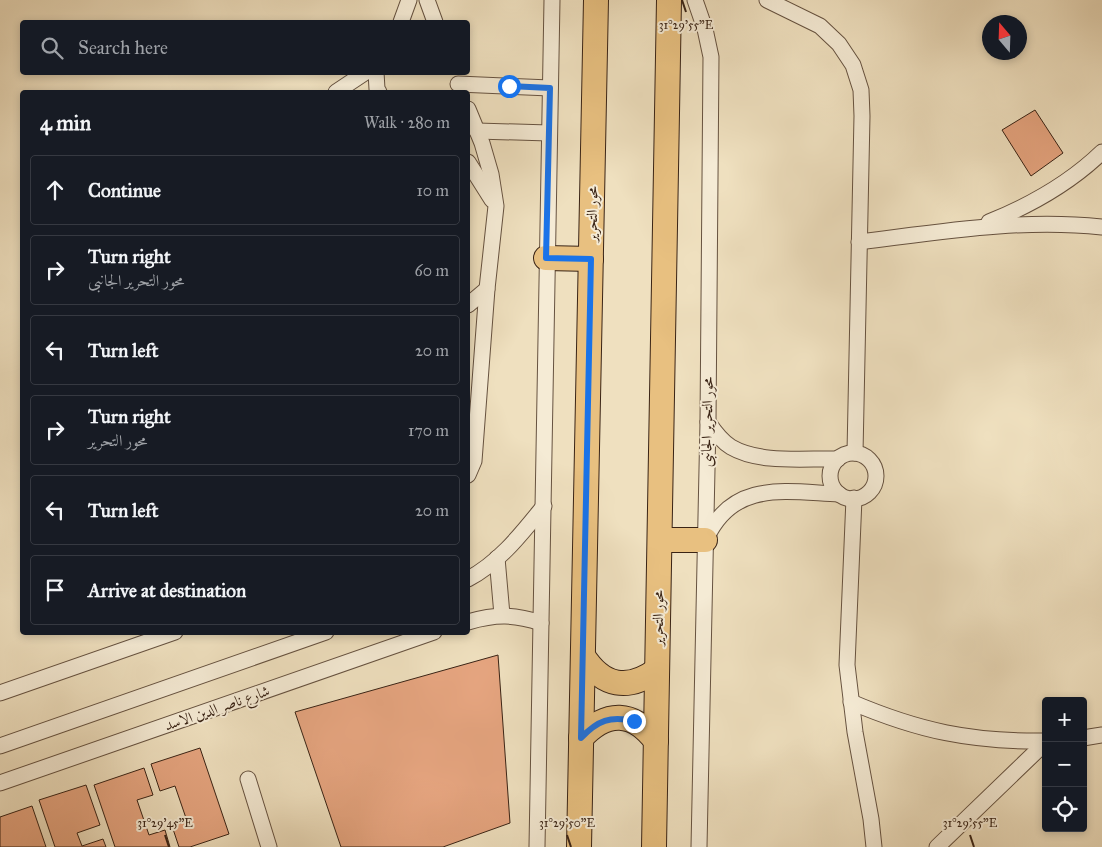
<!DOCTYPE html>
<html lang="en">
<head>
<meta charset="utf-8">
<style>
  :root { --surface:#171b24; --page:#242831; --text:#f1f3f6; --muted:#9ea1a6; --line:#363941 }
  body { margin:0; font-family:"IM FELL Great Primer",Amiri,serif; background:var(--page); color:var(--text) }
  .controls { position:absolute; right:15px; bottom:15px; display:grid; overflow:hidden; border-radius:5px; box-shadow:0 2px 8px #0003 }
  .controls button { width:45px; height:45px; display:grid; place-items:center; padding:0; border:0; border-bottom:1px solid var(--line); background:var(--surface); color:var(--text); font:25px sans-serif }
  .compass { position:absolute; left:982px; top:15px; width:45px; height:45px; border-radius:50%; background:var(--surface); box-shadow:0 2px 8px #0003; rotate:341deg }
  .stop { position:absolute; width:15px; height:15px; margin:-11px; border:4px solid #1a73e8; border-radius:50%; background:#fff }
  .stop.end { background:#1a73e8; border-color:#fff; box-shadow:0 1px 5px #0008 }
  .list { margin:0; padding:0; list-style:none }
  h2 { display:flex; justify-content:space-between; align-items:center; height:65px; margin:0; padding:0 20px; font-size:21px }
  h2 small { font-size:16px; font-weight:400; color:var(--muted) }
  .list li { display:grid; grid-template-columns:32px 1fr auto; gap:15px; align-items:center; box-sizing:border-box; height:70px; margin:0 10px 10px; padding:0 10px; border:1px solid var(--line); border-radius:5px }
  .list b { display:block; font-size:19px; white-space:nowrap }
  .list p { margin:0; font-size:16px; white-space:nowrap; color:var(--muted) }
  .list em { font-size:16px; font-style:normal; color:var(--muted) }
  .icon { flex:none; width:28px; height:28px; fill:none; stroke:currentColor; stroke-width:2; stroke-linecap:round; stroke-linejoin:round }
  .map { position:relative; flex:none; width:1102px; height:847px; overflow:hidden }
  .search { position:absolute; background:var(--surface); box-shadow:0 2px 8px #0003; left:20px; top:20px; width:450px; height:55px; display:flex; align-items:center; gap:12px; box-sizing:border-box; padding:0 18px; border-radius:5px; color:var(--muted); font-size:19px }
  .panel { position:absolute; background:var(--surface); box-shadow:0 2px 8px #0003; left:20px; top:90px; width:450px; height:545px; border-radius:5px }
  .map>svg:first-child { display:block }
  .building { fill:#e6a580; stroke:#392315 }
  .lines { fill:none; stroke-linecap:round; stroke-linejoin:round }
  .street-casing { stroke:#665240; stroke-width:17 }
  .primary-casing { stroke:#392315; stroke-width:26 }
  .street { stroke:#f5ebd5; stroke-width:15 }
  .primary { stroke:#e8c080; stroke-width:24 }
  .route { stroke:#1a73e8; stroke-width:6 }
  .ticks { fill:none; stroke:#392315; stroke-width:2 }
  .labels { text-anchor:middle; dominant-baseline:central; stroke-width:4; stroke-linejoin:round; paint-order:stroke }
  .street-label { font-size:15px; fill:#392315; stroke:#f5ebd5 }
  .ticks-label { font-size:12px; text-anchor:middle; fill:#392315; stroke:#f5ebd5; stroke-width:4; stroke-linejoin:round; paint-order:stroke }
</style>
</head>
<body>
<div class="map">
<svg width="1102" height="847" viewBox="0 0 1102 847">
  <rect width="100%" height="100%" fill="#efe0bf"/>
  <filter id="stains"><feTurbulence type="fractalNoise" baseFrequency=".004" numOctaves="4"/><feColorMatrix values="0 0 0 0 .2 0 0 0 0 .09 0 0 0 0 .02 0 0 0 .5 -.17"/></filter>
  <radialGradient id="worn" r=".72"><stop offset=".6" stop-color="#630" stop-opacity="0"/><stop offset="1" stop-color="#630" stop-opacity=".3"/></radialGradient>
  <g class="building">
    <path d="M1035 110 1063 153 1031 176 1002 130Z"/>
    <path d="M498 655 510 823 443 847H341L295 712Z"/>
    <path d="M200 748 229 834 190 847H179L172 826 187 821 175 786 160 791 151 764Z"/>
    <path d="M144 768 153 795 137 800 149 835 165 830 170 847H115L94 785Z"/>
    <path d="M86 785 100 825 77 833 82 846 103 839 106 847H55L39 800Z"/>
    <path d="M32 806 46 847H0V817Z"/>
  </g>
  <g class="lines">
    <g class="street-casing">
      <g id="street">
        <path d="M427 0 435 22"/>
        <path d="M695 0 705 29 711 57 708 422 699 847"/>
        <path d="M767 0 820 26 839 44 853 65 861 90 862 116 855 453"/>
        <path d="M401 22 409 0"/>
        <path d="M376 72 377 89 379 92"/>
        <path d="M458 84 550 88"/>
        <path d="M336 92 366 72"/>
        <path d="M468 109 482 143 491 174 496 206 487 289 474 461 468 475"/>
        <path d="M477 131 549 133"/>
        <path d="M468 162 492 200"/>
        <path d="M989 222C1031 205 1070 183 1102 152"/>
        <path d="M859 242C940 232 1021 218 1102 227"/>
        <path d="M468 305 487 289"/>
        <path d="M708 422C714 431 721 441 731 447 760 464 805 458 838 459"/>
        <circle cx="853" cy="476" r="23"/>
        <path d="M854 498 847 665 855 732 871 819 874 847"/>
        <path d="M707 537C734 480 786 492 839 494"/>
        <path d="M497 558 502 615"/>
        <path d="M468 579C500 562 522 533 544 506"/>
        <path d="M468 622C496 614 514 614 541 623"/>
        <path d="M0 693 175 632"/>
        <path d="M851 702C919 731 971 742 1046 741"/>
        <path d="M1083 738 1102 735"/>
        <path d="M0 746 326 632"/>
        <path d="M248 779 269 847"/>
        <path d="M0 783 434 632"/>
        <path d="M537 847 552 0"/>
        <path d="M937 847 1046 742"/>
      </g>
    </g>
    <g class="primary-casing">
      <g id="primary">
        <path d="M546 258 591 259"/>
        <path d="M660 540H705"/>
        <path d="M583 656C603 687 628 691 657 670"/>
        <path d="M581 738C607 710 633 711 656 741"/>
        <path d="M579 847 596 0"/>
        <path d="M654 847 669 0"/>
      </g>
    </g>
    <use href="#street" class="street"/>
    <use href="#primary" class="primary"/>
  </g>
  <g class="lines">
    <path class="route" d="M509 86 550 88 546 258 591 259 581 738C598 720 610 716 634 721"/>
  </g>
  <path class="ticks" d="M682 0 686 12M165 835 169 847M567 835 571 847M970 835 974 847"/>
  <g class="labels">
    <g class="street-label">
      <text transform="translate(592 214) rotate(-89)">محور التحرير</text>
      <text transform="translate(707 422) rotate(-89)">محور التحرير الجانبى</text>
      <text transform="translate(658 618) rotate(-89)">محور التحرير</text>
      <text transform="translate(217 708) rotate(-19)">شارع ناصر الدين الاسد</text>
    </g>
  </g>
  <g class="ticks-label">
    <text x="686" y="29">31°29'55"E</text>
    <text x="165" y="827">31°29'45"E</text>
    <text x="567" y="827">31°29'50"E</text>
    <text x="970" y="827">31°29'55"E</text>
  </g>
  <rect width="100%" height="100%" filter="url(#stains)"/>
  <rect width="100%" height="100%" fill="url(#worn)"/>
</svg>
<div class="controls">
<button>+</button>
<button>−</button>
<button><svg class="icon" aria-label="locate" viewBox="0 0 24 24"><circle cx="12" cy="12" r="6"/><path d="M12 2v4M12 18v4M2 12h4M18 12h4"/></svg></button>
</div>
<svg class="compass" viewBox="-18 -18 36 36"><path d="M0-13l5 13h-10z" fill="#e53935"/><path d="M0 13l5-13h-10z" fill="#9ea1a6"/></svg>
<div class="stop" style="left:509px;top:86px"></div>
<div class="stop end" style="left:634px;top:721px"></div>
<div class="search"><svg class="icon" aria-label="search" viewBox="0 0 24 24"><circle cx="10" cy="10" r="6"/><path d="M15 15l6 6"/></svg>Search here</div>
<section class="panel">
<h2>4 min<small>Walk · 280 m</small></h2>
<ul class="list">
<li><svg class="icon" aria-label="ahead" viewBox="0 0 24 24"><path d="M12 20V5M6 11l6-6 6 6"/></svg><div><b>Continue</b></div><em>10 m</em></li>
<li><svg class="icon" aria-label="right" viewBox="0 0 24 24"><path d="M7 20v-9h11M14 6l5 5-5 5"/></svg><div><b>Turn right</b><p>محور التحرير الجانبى</p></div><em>60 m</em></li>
<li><svg class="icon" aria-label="left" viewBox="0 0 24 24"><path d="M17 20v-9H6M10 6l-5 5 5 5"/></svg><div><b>Turn left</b></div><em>20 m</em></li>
<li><svg class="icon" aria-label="right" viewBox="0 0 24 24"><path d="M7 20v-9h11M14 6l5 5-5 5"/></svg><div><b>Turn right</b><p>محور التحرير</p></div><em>170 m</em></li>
<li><svg class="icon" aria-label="left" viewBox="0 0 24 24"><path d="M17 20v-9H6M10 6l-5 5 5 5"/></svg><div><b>Turn left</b></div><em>20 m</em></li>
<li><svg class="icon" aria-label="arrive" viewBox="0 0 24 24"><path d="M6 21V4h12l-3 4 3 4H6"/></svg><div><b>Arrive at destination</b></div></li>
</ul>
</section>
</div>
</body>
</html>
